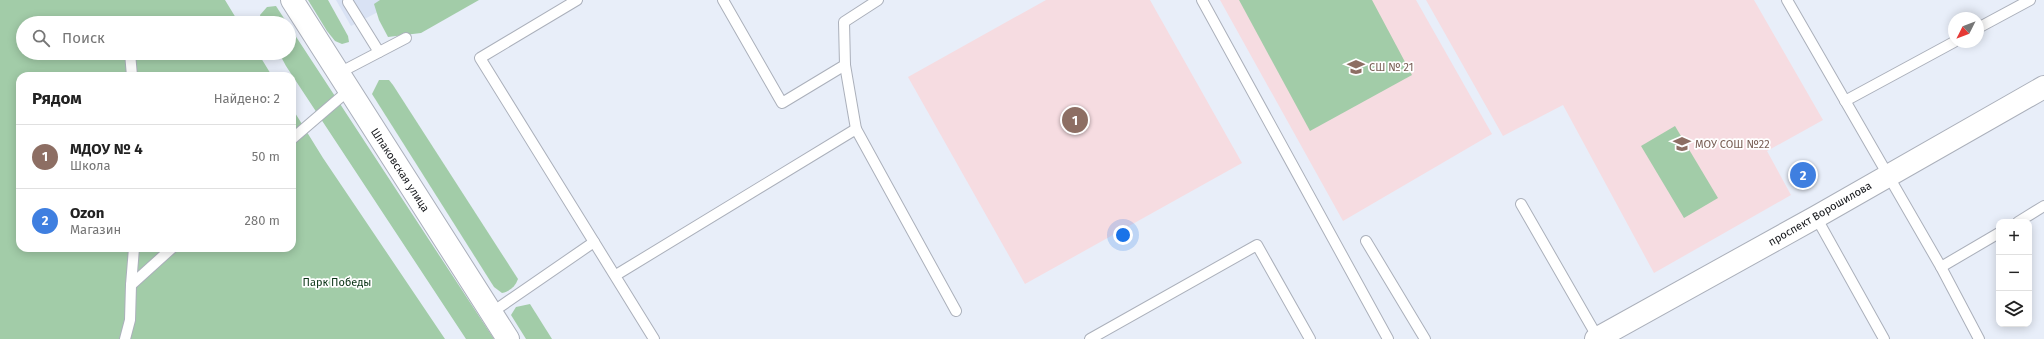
<!DOCTYPE html>
<html lang="ru">
<head>
<meta charset="utf-8">
<style>
  :root { --surface:#fff; --page:#f2f2f2; --text:#222; --muted:#767676; --line:#e0e0e0; --accent:#ea580c }
  body { margin:0; font-family:"Fira Sans",sans-serif; background:var(--page); color:var(--text) }
  .controls { position:absolute; right:12px; bottom:12px; display:grid; overflow:hidden; border-radius:8px; box-shadow:0 2px 10px #0003 }
  .controls button { width:36px; height:36px; display:grid; place-items:center; padding:0; border:0; border-bottom:1px solid var(--line); background:var(--surface); color:var(--text); font:20px sans-serif }
  .compass { position:absolute; left:1948px; top:12px; width:36px; height:36px; border-radius:50%; background:var(--surface); box-shadow:0 2px 10px #0003; rotate:228deg }
  .you { position:absolute; left:1123px; top:235px; width:14px; height:14px; margin:-10px; border:3px solid #fff; border-radius:50%; background:#1a73e8; box-shadow:0 0 0 6px #1a73e833 }
  .badge { display:grid; place-items:center; width:26px; height:26px; border-radius:50%; background:var(--accent); color:#fff; font-size:13px; font-weight:700 }
  .pin { position:absolute; translate:-50% -50%; border:2px solid #fff; box-shadow:0 1px 4px #0006 }
  .list { margin:0; padding:0; list-style:none }
  h2 { display:flex; justify-content:space-between; align-items:center; height:52px; margin:0; padding:0 16px; font-size:17px }
  h2 small { font-size:13px; font-weight:400; color:var(--muted) }
  .list li { display:grid; grid-template-columns:26px 1fr auto; gap:12px; align-items:center; box-sizing:border-box; height:64px; padding:0 16px; border-top:1px solid var(--line) }
  .list b { display:block; font-size:15px; white-space:nowrap }
  .list p { margin:0; font-size:13px; white-space:nowrap; color:var(--muted) }
  .list em { font-size:13px; font-style:normal; color:var(--muted) }
  .icon { flex:none; width:22px; height:22px; fill:none; stroke:currentColor; stroke-width:2; stroke-linecap:round; stroke-linejoin:round }
  .map { position:relative; flex:none; width:2044px; height:339px; overflow:hidden }
  .search { position:absolute; background:var(--surface); box-shadow:0 2px 10px #0003; left:16px; top:16px; width:280px; height:44px; display:flex; align-items:center; gap:10px; box-sizing:border-box; padding:0 14px; border-radius:22px; color:var(--muted); font-size:15px }
  .panel { position:absolute; background:var(--surface); box-shadow:0 2px 10px #0003; left:16px; top:72px; width:280px; height:180px; border-radius:12px }
  .map>svg:first-child { display:block }
  .built { fill:#d9e2f4 }
  .education { fill:#f6dce1 }
  .green { fill:#a2cca8 }
  .lines { fill:none; stroke-linecap:round; stroke-linejoin:round }
  .service-casing { stroke:#abb0bb; stroke-width:12 }
  .tertiary-casing { stroke:#abb0bb; stroke-width:24 }
  .secondary-casing { stroke:#abb0bb; stroke-width:24 }
  .service { stroke:#fff; stroke-width:10 }
  .tertiary { stroke:#fff; stroke-width:22 }
  .secondary { stroke:#fff; stroke-width:22 }
  .labels { text-anchor:middle; dominant-baseline:central; stroke-width:3.5; stroke-linejoin:round; paint-order:stroke }
  .education-label { font-size:11px; fill:#785e54; stroke:#fff; text-anchor:start }
  .street-label { font-size:11px; fill:#14161a; stroke:#fff }
  .park-label { font-size:11px; fill:#093315; stroke:#fff }
</style>
</head>
<body>
<div class="map">
<svg width="2044" height="339" viewBox="0 0 2044 339">
  <rect width="100%" height="100%" fill="#e8eef9"/>
  <path class="built" d="M336 0H401L351 26Z"/>
  <g class="education">
    <path d="M1046 0H1150L1242 163 1025 284 908 77Z"/>
    <path d="M1220 0H1416L1492 134 1343 221Z"/>
    <path d="M1426 0H1754L1823 120 1767 151 1791 195 1654 273 1563 105 1503 136Z"/>
  </g>
  <g class="green">
    <path d="M0 0H225L239 23H23V53H258L272 76H20V248H292V108L323 158 445 339H0Z"/>
    <path d="M308 0H328L348 36 349 42 342 44 335 41 327 31Z"/>
    <path d="M380 0H479L421 33 388 37 379 20 374 4Z"/>
    <path d="M1239 0H1372L1412 75 1310 131Z"/>
    <path d="M276 6 287 23H262L260 15 267 7Z"/>
    <path d="M289 26 494 339H466L286 66 279 53H289Z"/>
    <path d="M379 80H389L393 85 518 279C515 287 510 291 502 293L494 287 372 94Z"/>
    <path d="M1675 126 1718 198 1684 218 1641 146Z"/>
    <path d="M530 304 552 339H526L511 315 516 307Z"/>
  </g>
  <g class="lines">
    <g class="service-casing">
      <g id="service">
        <path d="M723 0 782 103 845 65"/>
        <path d="M1202 0 1388 339"/>
        <path d="M1787 0 1941 267 1979 339"/>
        <path d="M348 2 379 52"/>
        <path d="M1978 28 2030 0"/>
        <path d="M130 53 132 76"/>
        <path d="M339 73 406 38"/>
        <path d="M1845 101 1954 42"/>
        <path d="M856 129 845 65 844 22 878 0"/>
        <path d="M292 139 349 90"/>
        <path d="M1521 204 1598 338"/>
        <path d="M1816 217 1884 339"/>
        <path d="M2018 222 2044 206"/>
        <path d="M1366 241 1425 339"/>
        <path d="M594 242 654 339"/>
        <path d="M1941 267 1999 233"/>
        <path d="M616 275 856 129 956 311"/>
        <path d="M131 285 134 248"/>
        <path d="M491 313 594 242 480 58 577 0"/>
        <path d="M125 339 130 320 131 285 172 248"/>
        <path d="M1090 339 1257 245 1310 339"/>
      </g>
    </g>
    <g class="tertiary-casing">
      <path id="tertiary" d="M1596 339 1816 217 2044 87"/>
    </g>
    <g class="secondary-casing">
      <path id="secondary" d="M292 0 508 339"/>
    </g>
    <use href="#service" class="service"/>
    <use href="#tertiary" class="tertiary"/>
    <use href="#secondary" class="secondary"/>
  </g>
  <defs>
    <g id="school-bare" transform="scale(1.38)"><path d="M0-5L7-2L0 1L-7-2ZM-4 1L0 2.5L4 1V4Q0 6-4 4Z" fill="#8d6e63" stroke="#fff" stroke-width="2.5" paint-order="stroke"/></g>
  </defs>
  <g fill-rule="evenodd">
    <use href="#school-bare" x="1356" y="67"/>
    <use href="#school-bare" x="1682" y="144"/>
  </g>
  <g class="labels">
    <g class="education-label">
      <text x="1369" y="67">СШ № 21</text>
      <text x="1695" y="144">МОУ СОШ №22</text>
    </g>
    <g class="street-label">
      <text transform="translate(400 170) rotate(57)">Шпаковская улица</text>
      <text transform="translate(1820 214) rotate(-30)">проспект Ворошилова</text>
    </g>
    <g class="park-label">
      <text x="337" y="282">Парк Победы</text>
    </g>
  </g>
</svg>
<div class="controls">
<button>+</button>
<button>−</button>
<button><svg class="icon" aria-label="layers" viewBox="0 0 24 24"><path d="M12 4l9 5-9 5-9-5zM3 14l9 5 9-5"/></svg></button>
</div>
<svg class="compass" viewBox="-18 -18 36 36"><path d="M0-13l5 13h-10z" fill="#e53935"/><path d="M0 13l5-13h-10z" fill="#767676"/></svg>
<div class="you"></div>
<div class="pin badge" style="left:1075px;top:120px;background:#8d6e63">1</div>
<div class="pin badge" style="left:1803px;top:175px;background:#3f7fe0">2</div>
<div class="search"><svg class="icon" aria-label="search" viewBox="0 0 24 24"><circle cx="10" cy="10" r="6"/><path d="M15 15l6 6"/></svg>Поиск</div>
<section class="panel">
<h2>Рядом<small>Найдено: 2</small></h2>
<ul class="list">
<li><span class="badge" style="background:#8d6e63">1</span><div><b>МДОУ № 4</b><p>Школа</p></div><em>50 m</em></li>
<li><span class="badge" style="background:#3f7fe0">2</span><div><b>Ozon</b><p>Магазин</p></div><em>280 m</em></li>
</ul>
</section>
</div>
</body>
</html>
